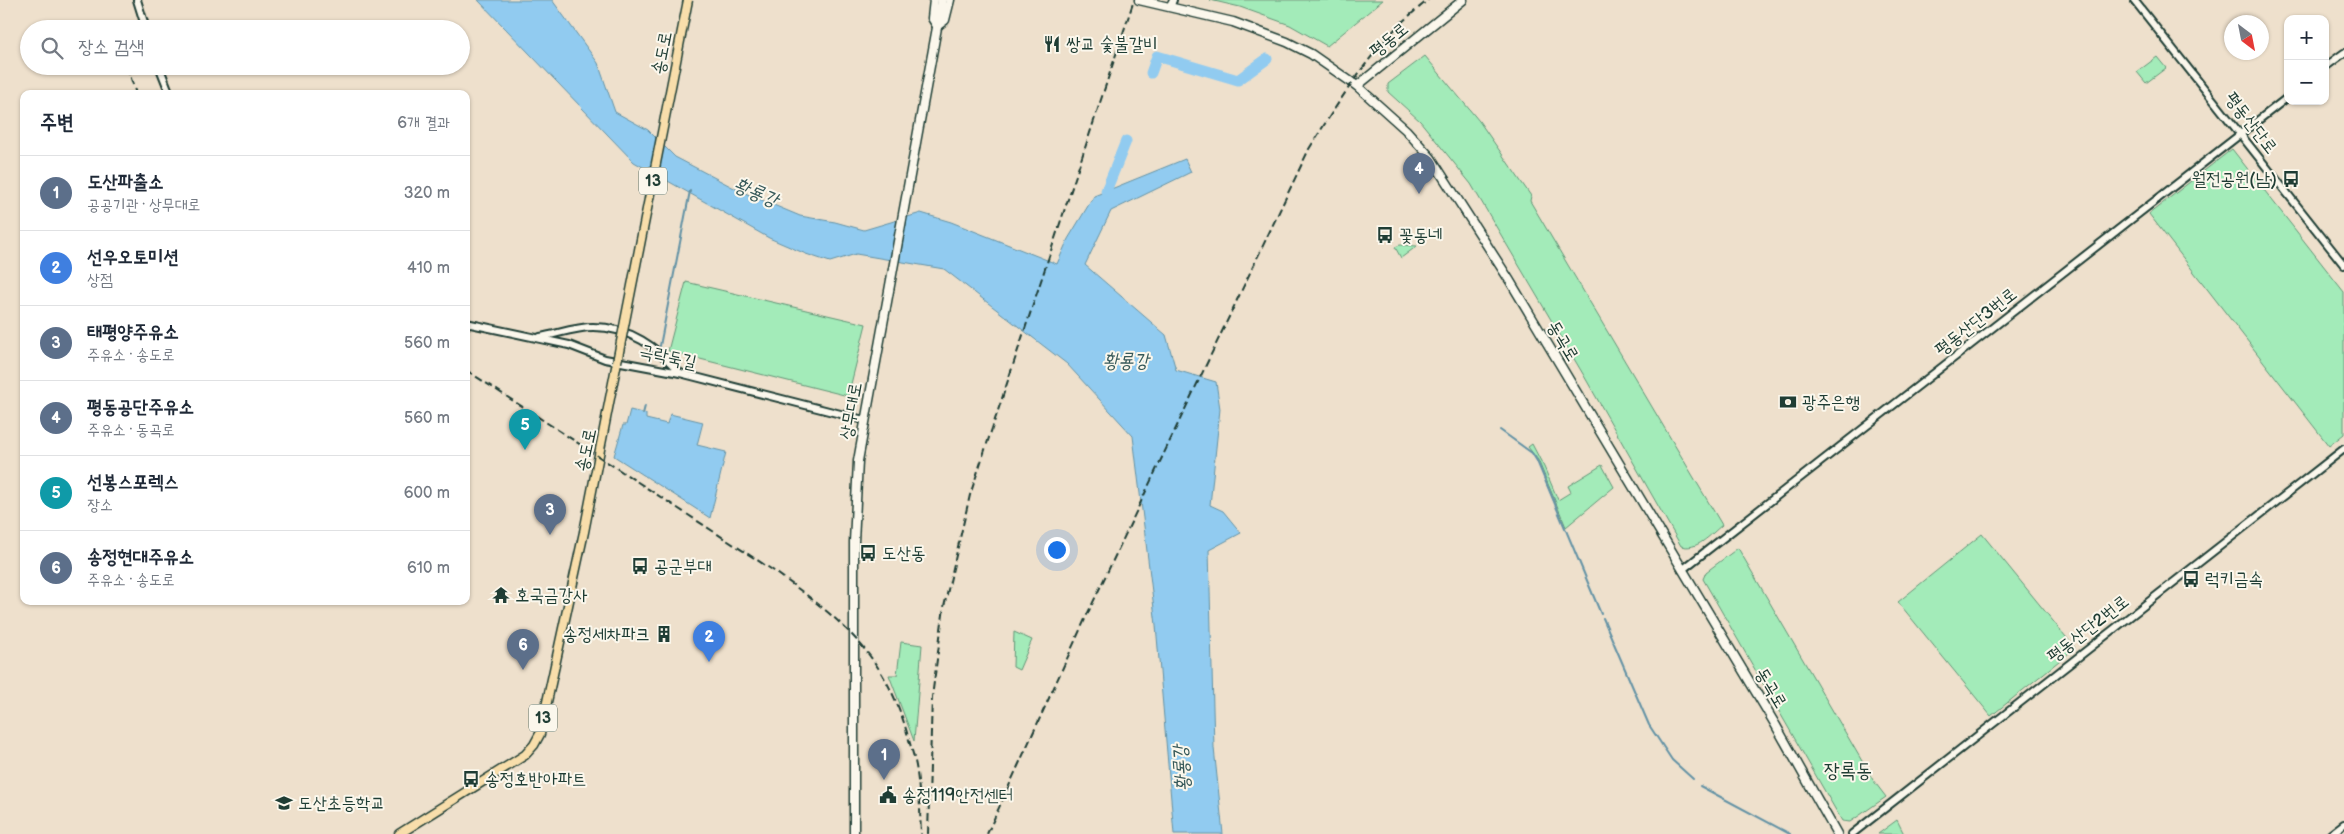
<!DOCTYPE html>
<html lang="ko">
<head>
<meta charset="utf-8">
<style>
  :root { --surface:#fff; --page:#f2f2f3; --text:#1f2937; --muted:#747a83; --line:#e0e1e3; --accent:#0b8043 }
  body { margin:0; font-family:"Balsamiq Sans","Poor Story",sans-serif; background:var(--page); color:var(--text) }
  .controls { position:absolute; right:15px; top:15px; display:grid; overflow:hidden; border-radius:10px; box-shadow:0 1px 4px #0004 }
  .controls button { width:45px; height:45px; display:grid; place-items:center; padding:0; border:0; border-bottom:1px solid var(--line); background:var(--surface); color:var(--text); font:25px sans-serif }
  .compass { position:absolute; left:2224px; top:15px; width:45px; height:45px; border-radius:50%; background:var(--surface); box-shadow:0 1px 4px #0004; rotate:148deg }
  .you { position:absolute; left:1056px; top:549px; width:18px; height:18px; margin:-12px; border:4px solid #fff; border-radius:50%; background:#1a73e8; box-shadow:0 0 0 8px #1a73e833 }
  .badge { display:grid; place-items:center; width:32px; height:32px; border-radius:50%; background:var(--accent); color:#fff; font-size:16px; font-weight:700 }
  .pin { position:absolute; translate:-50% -41px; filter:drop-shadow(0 1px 2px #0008) }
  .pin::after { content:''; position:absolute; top:26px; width:18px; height:15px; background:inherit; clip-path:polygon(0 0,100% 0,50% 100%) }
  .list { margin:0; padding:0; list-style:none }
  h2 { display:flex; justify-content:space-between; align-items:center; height:65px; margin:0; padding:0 20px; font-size:21px }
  h2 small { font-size:16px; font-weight:400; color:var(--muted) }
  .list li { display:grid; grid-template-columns:32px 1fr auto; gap:15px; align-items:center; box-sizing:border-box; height:75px; padding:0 20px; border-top:1px solid var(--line) }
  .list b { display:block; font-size:19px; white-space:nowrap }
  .list p { margin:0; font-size:16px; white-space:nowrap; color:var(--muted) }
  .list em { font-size:16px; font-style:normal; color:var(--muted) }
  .icon { flex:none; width:28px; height:28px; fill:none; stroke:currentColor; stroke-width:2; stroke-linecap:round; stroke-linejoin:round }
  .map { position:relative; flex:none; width:2344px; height:834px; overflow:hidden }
  .search { position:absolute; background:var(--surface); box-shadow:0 1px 4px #0004; left:20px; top:20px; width:450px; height:55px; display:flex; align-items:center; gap:12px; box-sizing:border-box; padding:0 18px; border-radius:28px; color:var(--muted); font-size:19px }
  .panel { position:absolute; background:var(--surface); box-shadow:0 1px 4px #0004; left:20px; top:90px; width:450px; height:515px; border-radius:10px }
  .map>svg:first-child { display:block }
  .green { fill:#a3ebb9; stroke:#619476 }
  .water { fill:#91cbf0; stroke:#6392a5 }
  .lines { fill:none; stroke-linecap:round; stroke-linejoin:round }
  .stream { stroke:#6392a5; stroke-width:2 }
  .river { stroke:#91cbf0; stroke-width:11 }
  .tertiary-casing { stroke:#1f3d34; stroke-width:10 }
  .secondary-casing { stroke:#1f3d34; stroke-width:11 }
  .primary-casing { stroke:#1f3d34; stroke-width:11 }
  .tertiary { stroke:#fbf7ec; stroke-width:6 }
  .secondary { stroke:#fbf7ec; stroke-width:8 }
  .primary { stroke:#f8deab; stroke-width:8 }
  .rail { stroke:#1f3d34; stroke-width:2; stroke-dasharray:8 4; stroke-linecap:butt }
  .primary-bridge-casing { stroke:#1f3d34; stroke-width:11; stroke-linecap:butt }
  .primary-bridge { stroke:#f8deab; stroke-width:8 }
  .labels { text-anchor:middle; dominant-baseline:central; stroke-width:4; stroke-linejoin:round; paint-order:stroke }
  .shield { fill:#fbf7ec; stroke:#61756b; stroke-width:1 }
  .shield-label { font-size:16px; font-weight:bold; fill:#1f3d34 }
  .street-label { font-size:18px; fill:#1f3d34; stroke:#fbf7ec }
  .poi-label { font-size:18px; fill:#1f3d34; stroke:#fbf7ec; text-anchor:start }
  .water-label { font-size:19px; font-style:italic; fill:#36595a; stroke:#fbf7ec }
  .quarter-label { font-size:20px; fill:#1f3d34; stroke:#fbf7ec }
</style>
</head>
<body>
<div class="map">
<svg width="2344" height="834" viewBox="0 0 2344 834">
  <rect width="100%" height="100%" fill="#eee0cc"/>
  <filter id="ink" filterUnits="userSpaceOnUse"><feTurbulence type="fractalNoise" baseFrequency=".02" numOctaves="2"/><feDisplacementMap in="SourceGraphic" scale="10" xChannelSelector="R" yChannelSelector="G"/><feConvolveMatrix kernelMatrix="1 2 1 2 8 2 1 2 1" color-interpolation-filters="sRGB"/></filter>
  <g filter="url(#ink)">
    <g class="green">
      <path d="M1210 0H1383L1327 46 1290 25 1240 7Z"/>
      <path d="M1425 56 1479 121 1531 196 1530 201 1722 525C1710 535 1697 551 1681 546L1583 374 1471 184 1420 121 1388 92V84Z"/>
      <path d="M2157 57 2166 68 2146 83 2137 72Z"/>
      <path d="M2232 149 2344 292V434L2329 446 2149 214Z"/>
      <path d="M1400 245 1417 246 1401 258 1395 247Z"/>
      <path d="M686 282 866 324 848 396 668 351Z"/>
      <path d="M1532 444 1544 467 1558 500 1571 492 1568 486 1602 465 1614 487 1566 527 1538 460 1528 447Z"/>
      <path d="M1982 534 2075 648 1991 716 1898 602Z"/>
      <path d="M1738 548 1873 780 1886 797 1850 822 1842 821 1703 579 1706 572Z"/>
      <path d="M1014 632 1032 640 1019 670 1013 667Z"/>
      <path d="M901 642 922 645 914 741 889 675H897Z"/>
      <path d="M1897 820 1904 834H1878Z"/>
    </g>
    <g class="water">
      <path d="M478 0H552L598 63 615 112 648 130 675 157 740 191 800 216 835 222 864 230 921 213 951 222 1057 264 1068 239 1094 196 1185 159 1191 172 1111 211 1085 265 1166 335 1176 370 1216 382 1220 409 1210 505 1223 511 1241 533 1209 550 1214 748 1223 834H1174L1156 625 1133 436 1067 364 944 269 856 254 830 262 806 254 769 238 634 162Z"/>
      <path d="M630 410 646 414V419L667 424 670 414 703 422 697 445 726 452 710 518 614 456 623 425H626Z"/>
    </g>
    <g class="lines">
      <g class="stream">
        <path d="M660 346 690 191"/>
        <path d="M643 414 645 406"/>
        <path d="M1500 430 1532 453 1537 461 1601 614"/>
        <path d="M1603 618 1649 725 1672 760 1693 779"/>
        <path d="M1700 786 1790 834"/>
      </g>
      <g class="river">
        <path d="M1151 73 1157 56 1238 80 1267 59"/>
        <path d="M1106 191 1126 141"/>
      </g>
      <g class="tertiary-casing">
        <g id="tertiary">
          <path d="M137 0 146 29"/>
          <path d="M2134 0 2344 265"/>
          <path d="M1170 7 1173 0"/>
          <path d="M159 66 170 94"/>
          <path d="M2325 67 2344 53"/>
          <path d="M466 323 569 345 605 359 680 373 864 420"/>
          <path d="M540 337C557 334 576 327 593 327 630 327 657 347 680 373"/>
          <path d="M1682 570 2288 97"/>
          <path d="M1852 834 2344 449"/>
          <path d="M2331 834 2344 824"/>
        </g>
      </g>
      <g class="secondary-casing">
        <g id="secondary">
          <path d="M934 0 932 18 937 26"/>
          <path d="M1139 0 1233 22 1287 42 1311 54 1357 86 1406 130 1431 158 1510 281 1775 724 1837 834"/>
          <path d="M937 26 945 20 950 0"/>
          <path d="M1357 86 1463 0"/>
          <path d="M854 834V542L858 461 942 0"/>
        </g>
      </g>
      <g class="primary-casing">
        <path id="primary" d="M399 834 525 755 534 745 540 734 584 532 617 362"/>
      </g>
      <use href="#tertiary" class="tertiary"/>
      <use href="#secondary" class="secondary"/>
      <use href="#primary" class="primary"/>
      <g class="rail">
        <path d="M116 25 117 29"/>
        <path d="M127 66 136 94"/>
        <path d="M466 370 774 571C842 620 887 656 909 740 912 751 916 762 917 773 920 793 920 814 921 834"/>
        <path d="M928 834 932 697 944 607 970 495 1134 0"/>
        <path d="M987 834 1086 617 1309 149C1336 106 1364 61 1399 25 1408 16 1419 8 1428 0"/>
      </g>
      <g class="primary-bridge-casing">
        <path id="primary-bridge" d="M617 362 688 0"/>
      </g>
      <use href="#primary-bridge" class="primary-bridge"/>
    </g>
  </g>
  <defs>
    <g id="restaurant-bare" transform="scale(1.35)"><path d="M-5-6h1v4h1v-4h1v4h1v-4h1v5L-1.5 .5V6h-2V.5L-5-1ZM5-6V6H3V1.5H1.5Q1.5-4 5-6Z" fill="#1f3d34" stroke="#fbf7ec" stroke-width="2.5" paint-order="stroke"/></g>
    <g id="bus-bare" transform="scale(1.35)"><path d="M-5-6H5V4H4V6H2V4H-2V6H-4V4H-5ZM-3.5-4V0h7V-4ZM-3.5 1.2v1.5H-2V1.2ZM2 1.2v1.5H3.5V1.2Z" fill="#1f3d34" stroke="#fbf7ec" stroke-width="2.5" paint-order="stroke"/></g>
    <g id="bank-bare" transform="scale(1.35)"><path d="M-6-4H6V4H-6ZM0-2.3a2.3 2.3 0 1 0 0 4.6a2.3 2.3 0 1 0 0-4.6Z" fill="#1f3d34" stroke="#fbf7ec" stroke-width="2.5" paint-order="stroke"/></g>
    <g id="temple-bare" transform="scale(1.35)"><path d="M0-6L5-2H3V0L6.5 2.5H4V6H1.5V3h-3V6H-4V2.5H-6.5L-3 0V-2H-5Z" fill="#1f3d34" stroke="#fbf7ec" stroke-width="2.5" paint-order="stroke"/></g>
    <g id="building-bare" transform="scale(1.35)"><path d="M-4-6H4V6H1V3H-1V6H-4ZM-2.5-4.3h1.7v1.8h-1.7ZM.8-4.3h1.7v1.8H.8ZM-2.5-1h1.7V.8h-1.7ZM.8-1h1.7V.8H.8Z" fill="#1f3d34" stroke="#fbf7ec" stroke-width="2.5" paint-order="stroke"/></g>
    <g id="civic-bare" transform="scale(1.35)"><path d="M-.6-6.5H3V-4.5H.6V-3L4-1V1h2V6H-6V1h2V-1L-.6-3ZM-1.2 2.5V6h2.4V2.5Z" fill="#1f3d34" stroke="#fbf7ec" stroke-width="2.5" paint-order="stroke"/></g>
    <g id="school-bare" transform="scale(1.35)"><path d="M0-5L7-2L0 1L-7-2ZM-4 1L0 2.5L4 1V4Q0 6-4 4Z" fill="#1f3d34" stroke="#fbf7ec" stroke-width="2.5" paint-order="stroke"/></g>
  </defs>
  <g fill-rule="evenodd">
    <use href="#restaurant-bare" x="1052" y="44"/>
    <use href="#bus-bare" x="2291" y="179"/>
    <use href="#bus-bare" x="1385" y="235"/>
    <use href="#bank-bare" x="1788" y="402"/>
    <use href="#bus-bare" x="868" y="553"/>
    <use href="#bus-bare" x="640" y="566"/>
    <use href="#bus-bare" x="2191" y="579"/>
    <use href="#temple-bare" x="501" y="595"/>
    <use href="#building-bare" x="664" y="634"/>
    <use href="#bus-bare" x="471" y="779"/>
    <use href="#civic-bare" x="888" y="795"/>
    <use href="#school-bare" x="284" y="803"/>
  </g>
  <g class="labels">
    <g class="shield">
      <rect x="639" y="167.5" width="28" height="27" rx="4"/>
      <rect x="529" y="704.5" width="28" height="27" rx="4"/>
    </g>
    <g class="shield-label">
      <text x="653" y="181">13</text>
      <text x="543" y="718">13</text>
    </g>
    <g class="street-label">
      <text transform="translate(1389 40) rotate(-39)">평동로</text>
      <text transform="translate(662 53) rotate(-79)">송도로</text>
      <text transform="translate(2251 123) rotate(52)">평동산단로</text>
      <text transform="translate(1976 322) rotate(-38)">평동산단3번로</text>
      <text transform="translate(1563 341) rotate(59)">동곡로</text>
      <text transform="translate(668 357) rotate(12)">극락둑길</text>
      <text transform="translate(851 411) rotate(-80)">상무대로</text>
      <text transform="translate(586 450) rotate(-78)">송도로</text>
      <text transform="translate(2088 629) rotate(-38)">평동산단2번로</text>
      <text transform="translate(1771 688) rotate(59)">동곡로</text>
    </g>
    <g class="poi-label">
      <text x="1066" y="44">쌍교 숯불갈비</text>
      <text x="2277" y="179" text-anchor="end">월전공원(남)</text>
      <text x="1399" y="235">꽃동네</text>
      <text x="1802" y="402">광주은행</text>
      <text x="882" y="553">도산동</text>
      <text x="654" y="566">공군부대</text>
      <text x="2205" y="579">럭키금속</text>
      <text x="515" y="595">호국금강사</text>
      <text x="650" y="634" text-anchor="end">송정세차파크</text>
      <text x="485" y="779">송정호반아파트</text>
      <text x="902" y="795">송정119안전센터</text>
      <text x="298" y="803">도산초등학교</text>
    </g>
    <g class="water-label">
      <text transform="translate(756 193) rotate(23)">황룡강</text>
      <text x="1126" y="361">황룡강</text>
      <text transform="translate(1182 768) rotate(-94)">황룡강</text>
    </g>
    <g class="quarter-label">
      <text x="1848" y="771">장록동</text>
    </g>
  </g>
</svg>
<div class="controls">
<button>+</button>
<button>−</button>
</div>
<svg class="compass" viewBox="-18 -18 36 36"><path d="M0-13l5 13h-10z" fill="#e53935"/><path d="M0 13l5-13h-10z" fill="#747a83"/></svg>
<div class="you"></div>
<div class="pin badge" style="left:884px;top:780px;background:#5c6f8a">1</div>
<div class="pin badge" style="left:709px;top:662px;background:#3f7fe0">2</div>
<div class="pin badge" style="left:550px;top:535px;background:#5c6f8a">3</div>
<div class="pin badge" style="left:1419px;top:194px;background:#5c6f8a">4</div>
<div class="pin badge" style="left:525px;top:450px;background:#0f9aa8">5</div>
<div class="pin badge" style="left:523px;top:670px;background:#5c6f8a">6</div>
<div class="search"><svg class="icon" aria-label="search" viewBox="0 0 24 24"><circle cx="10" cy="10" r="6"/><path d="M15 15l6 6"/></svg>장소 검색</div>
<section class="panel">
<h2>주변<small>6개 결과</small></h2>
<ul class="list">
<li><span class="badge" style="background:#5c6f8a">1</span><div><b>도산파출소</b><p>공공기관 · 상무대로</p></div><em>320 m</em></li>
<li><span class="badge" style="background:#3f7fe0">2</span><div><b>선우오토미션</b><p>상점</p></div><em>410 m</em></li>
<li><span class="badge" style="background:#5c6f8a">3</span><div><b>태평양주유소</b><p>주유소 · 송도로</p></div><em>560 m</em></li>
<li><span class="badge" style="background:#5c6f8a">4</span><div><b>평동공단주유소</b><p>주유소 · 동곡로</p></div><em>560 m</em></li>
<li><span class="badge" style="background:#0f9aa8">5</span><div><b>선봉스포렉스</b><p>장소</p></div><em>600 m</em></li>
<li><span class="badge" style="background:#5c6f8a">6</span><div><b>송정현대주유소</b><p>주유소 · 송도로</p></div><em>610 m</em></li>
</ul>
</section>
</div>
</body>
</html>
